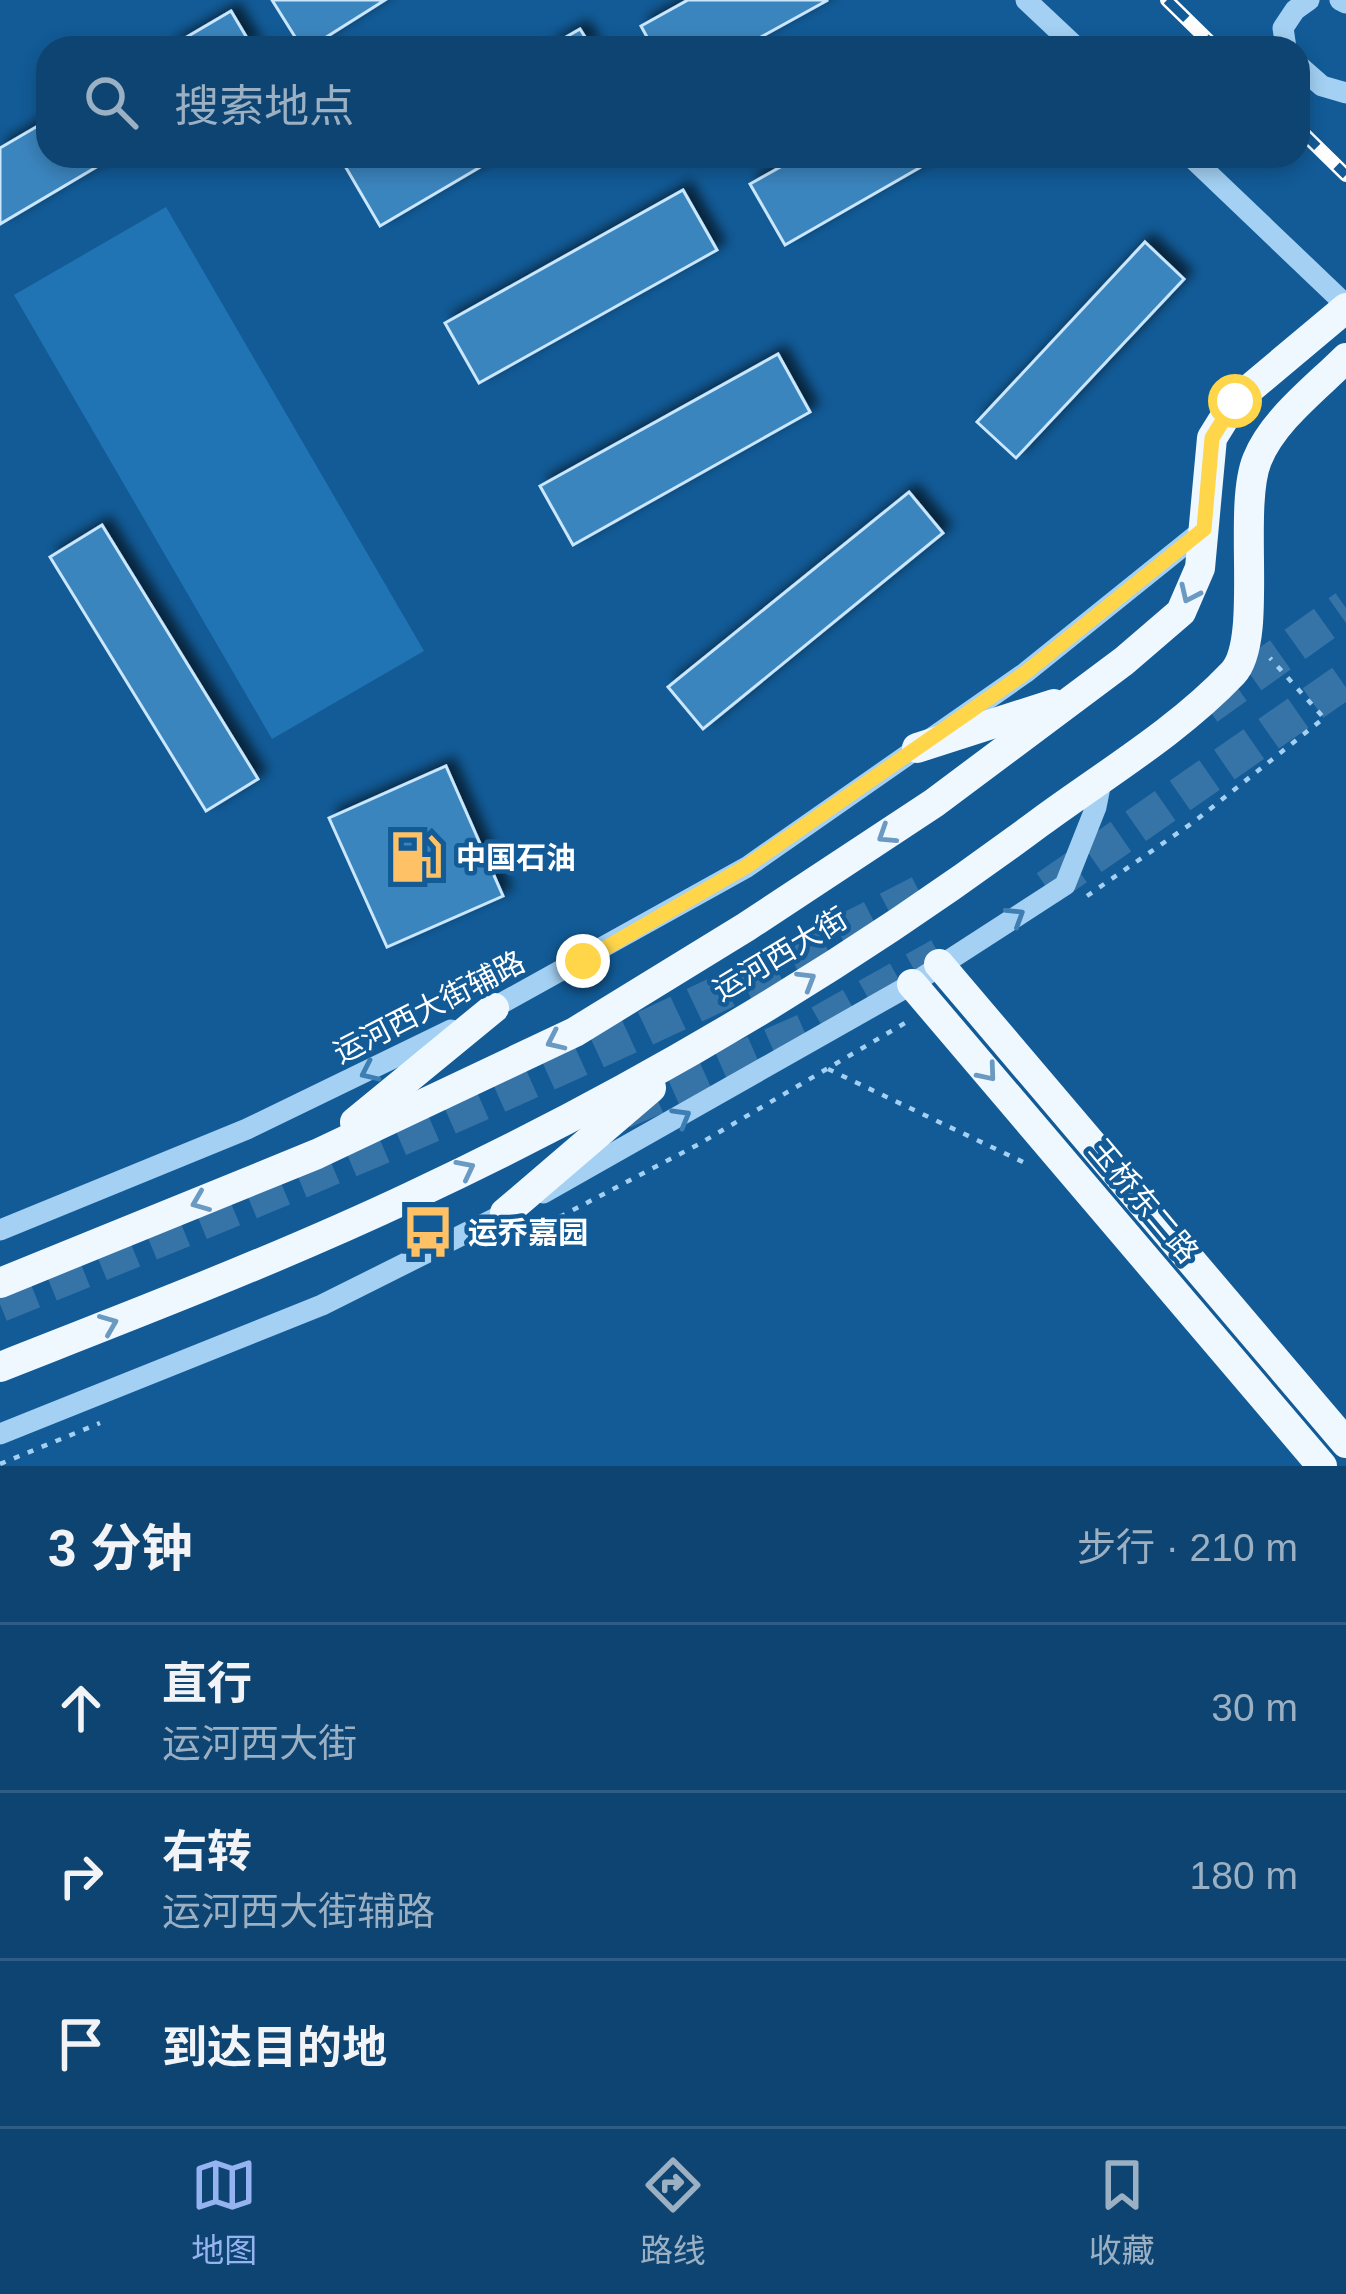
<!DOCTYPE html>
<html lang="zh">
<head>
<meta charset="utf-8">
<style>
  :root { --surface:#0e4471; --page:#1c4e79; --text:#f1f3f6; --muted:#9bb0c3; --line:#2e5c84; --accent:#95b2f1 }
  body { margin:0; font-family:Arial,"Noto Sans SC",sans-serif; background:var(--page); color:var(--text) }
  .stop { position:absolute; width:36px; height:36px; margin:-27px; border:9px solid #ffd54a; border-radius:50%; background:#fff }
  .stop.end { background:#ffd54a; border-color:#fff; box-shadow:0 3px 12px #0008 }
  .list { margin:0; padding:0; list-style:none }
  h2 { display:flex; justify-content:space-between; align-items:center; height:156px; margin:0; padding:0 48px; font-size:51px }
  h2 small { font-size:39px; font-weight:400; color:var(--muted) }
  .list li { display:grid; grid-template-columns:78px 1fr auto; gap:36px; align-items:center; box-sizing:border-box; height:168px; padding:0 48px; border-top:3px solid var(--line) }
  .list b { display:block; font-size:45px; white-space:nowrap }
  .list p { margin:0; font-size:39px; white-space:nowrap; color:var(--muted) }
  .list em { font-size:39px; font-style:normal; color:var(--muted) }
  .icon { flex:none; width:66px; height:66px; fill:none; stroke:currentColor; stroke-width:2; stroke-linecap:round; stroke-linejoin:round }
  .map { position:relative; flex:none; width:1346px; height:1466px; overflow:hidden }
  .search { position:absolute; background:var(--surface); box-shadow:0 6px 18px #0003; left:36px; right:36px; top:36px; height:132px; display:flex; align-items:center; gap:30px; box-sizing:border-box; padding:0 42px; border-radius:36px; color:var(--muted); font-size:45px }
  .sheet { height:660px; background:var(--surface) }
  nav { display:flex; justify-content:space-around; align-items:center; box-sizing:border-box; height:168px; border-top:3px solid var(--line); background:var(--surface); font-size:33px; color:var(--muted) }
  nav a { display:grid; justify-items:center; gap:6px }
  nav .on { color:var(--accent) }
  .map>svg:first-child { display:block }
  .green { fill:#2174b4 }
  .building { fill:#3b85bf; stroke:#cbe7fd; stroke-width:3; filter:url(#shadow) }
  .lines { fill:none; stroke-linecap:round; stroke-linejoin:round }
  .highway-tunnel { stroke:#3674a7; stroke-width:36; stroke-dasharray:36 18; stroke-linecap:butt }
  .path { stroke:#a3d0f3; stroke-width:4.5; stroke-dasharray:6 9; stroke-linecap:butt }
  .minor { stroke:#a3d0f3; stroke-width:21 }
  .major { stroke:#eff7ff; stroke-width:30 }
  .rail-casing { stroke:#fff; stroke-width:14 }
  .rail { stroke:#125b97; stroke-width:9; stroke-dasharray:27; stroke-linecap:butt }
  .oneway { stroke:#6a99c1 }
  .oneway2 { stroke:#3e7eb3 }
  .route { stroke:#ffd54a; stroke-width:15 }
  .labels { text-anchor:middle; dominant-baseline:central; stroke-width:9; stroke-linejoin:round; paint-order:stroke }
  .poi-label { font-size:30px; font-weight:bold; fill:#fff; stroke:#125b97; text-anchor:start }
  .street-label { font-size:30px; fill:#fff; stroke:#125b97 }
</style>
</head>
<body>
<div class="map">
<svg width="1346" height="1466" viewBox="0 0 1346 1466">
  <defs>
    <filter id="shadow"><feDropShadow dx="8" dy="-8" stdDeviation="6" flood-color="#0009"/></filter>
  </defs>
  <rect width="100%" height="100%" fill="#125b97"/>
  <path class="green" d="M166 207 424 651 272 739 14 295Z"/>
  <g class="building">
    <path d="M272 0H385L309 48H302Z"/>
    <path d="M688 0H828L741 48H653L641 26Z"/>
    <path d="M231 11 253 48H168Z"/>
    <path d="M580 29 592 48H547Z"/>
    <path d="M48 120V156H115L0 224V148Z"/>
    <path d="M362 156H499L380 226 345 166Z"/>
    <path d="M800 156H940L785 245 750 184Z"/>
    <path d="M683 190 717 250 479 383 445 323Z"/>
    <path d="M1145 242 1184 279 1016 458 977 422Z"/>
    <path d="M778 354 810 412 573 545 540 486Z"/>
    <path d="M909 492 943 533 703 729 668 687Z"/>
    <path d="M102 525 258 779 206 811 50 557Z"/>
    <path d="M446 766 503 896 387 947 329 818Z"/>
  </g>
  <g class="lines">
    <g class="highway-tunnel">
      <path d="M1207 707 1346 608"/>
      <path d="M1047 888 1346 680"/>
      <path d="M623 1111 808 1030 940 956"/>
      <path d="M0 1304C317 1176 633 1044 936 885"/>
    </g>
    <g class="path">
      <path d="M1087 896 1195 821 1324 718 1270 658"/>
      <path d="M828 1069 1023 1162"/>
      <path d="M533 1231 699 1144 905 1023"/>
      <path d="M0 1464 100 1423"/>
    </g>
    <g class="minor">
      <path d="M1026 0 1077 48"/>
      <path d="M1340 0 1346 3"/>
      <path d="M1286 48 1283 28 1295 10 1309 0"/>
      <path d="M1298 65 1322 86 1346 93"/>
      <path d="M1190 156 1346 305"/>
      <path d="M484 1013 747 867 1025 673 1204 529"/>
      <path d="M543 1193 912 984 1065 885 1096 807 1102 777"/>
      <path d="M0 1230 247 1129 451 1030"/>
      <path d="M0 1434 322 1305 516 1208"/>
    </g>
    <g class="major">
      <path d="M917 748 1054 704"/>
      <path d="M939 964 1346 1443"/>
      <path d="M912 984 1322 1466"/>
      <path d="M355 1122 494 1008"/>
      <path d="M505 1213 651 1088"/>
      <path d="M0 1283 317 1154 575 1032 746 927 934 803 1124 661 1181 612 1200 568 1212 438 1235 401 1346 308"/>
      <path d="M0 1367C137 1313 276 1260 410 1197 631 1094 844 968 1039 823 1104 775 1177 732 1233 673 1264 640 1237 510 1257 460 1273 420 1316 388 1346 358"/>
    </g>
    <g class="rail-casing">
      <g id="rail">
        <path d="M1167 0 1216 48"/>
        <path d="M1298 128 1346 175"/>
      </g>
    </g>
    <use href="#rail" class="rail"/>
  </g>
  <defs><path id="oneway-chevron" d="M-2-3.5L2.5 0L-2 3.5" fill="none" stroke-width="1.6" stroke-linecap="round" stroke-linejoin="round" transform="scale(3)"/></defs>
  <g class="oneway">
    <use href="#oneway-chevron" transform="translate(1189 594) rotate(115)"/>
    <use href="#oneway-chevron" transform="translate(886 835) rotate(147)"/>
    <use href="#oneway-chevron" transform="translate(807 980) rotate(-31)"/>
    <use href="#oneway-chevron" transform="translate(555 1041) rotate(155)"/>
    <use href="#oneway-chevron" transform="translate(988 1073) rotate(50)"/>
    <use href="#oneway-chevron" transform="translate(466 1169) rotate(-27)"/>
    <use href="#oneway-chevron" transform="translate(200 1202) rotate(158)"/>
    <use href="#oneway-chevron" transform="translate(109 1324) rotate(-22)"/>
  </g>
  <g class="oneway2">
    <use href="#oneway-chevron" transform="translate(1016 916) rotate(-32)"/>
    <use href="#oneway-chevron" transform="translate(369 1072) rotate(155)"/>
    <use href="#oneway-chevron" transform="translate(682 1117) rotate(-30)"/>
  </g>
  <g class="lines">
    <path class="route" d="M583 961 747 866 1025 673 1204 529 1212 438 1235 401"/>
  </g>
  <defs>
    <g id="fuel-bare" transform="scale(4.14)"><path d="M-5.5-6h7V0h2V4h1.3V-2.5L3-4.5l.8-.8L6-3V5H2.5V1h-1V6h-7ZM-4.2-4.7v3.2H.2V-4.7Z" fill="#ffc165" stroke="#125b97" stroke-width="2.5" paint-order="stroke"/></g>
    <g id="bus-bare" transform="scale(4.14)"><path d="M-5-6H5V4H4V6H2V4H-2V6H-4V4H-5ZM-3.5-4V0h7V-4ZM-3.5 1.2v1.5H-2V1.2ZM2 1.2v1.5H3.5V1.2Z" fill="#ffc165" stroke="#125b97" stroke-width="2.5" paint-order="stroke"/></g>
  </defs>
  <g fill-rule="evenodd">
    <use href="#fuel-bare" x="416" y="857"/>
    <use href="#bus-bare" x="428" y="1232"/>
  </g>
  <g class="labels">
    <g class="poi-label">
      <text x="456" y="857">中国石油</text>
      <text x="468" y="1232">运乔嘉园</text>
    </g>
    <g class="street-label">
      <text transform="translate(780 954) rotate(-31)">运河西大街</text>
      <text transform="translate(429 1007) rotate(-27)">运河西大街辅路</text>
      <text transform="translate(1144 1201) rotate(50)">玉桥东二路</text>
    </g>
  </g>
</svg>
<div class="stop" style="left:1235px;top:401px"></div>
<div class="stop end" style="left:583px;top:961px"></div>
<div class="search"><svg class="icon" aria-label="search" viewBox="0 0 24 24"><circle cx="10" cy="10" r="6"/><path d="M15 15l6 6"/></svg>搜索地点</div>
</div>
<section class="sheet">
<h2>3 分钟<small>步行 · 210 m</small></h2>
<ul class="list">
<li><svg class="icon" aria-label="ahead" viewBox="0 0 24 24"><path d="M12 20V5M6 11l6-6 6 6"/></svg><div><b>直行</b><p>运河西大街</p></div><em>30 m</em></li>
<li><svg class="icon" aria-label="right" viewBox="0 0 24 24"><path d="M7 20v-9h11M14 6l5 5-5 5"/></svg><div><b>右转</b><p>运河西大街辅路</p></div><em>180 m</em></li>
<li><svg class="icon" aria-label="arrive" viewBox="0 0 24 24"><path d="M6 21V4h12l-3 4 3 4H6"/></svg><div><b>到达目的地</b></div></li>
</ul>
</section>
<nav>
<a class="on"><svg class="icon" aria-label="map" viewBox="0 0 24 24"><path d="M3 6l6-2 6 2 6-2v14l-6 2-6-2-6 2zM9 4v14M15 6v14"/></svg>地图</a>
<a><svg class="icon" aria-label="directions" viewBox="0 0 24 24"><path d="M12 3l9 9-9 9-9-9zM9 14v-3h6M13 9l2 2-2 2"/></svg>路线</a>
<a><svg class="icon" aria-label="saved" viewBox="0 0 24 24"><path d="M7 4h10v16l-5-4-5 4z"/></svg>收藏</a>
</nav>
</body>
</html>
